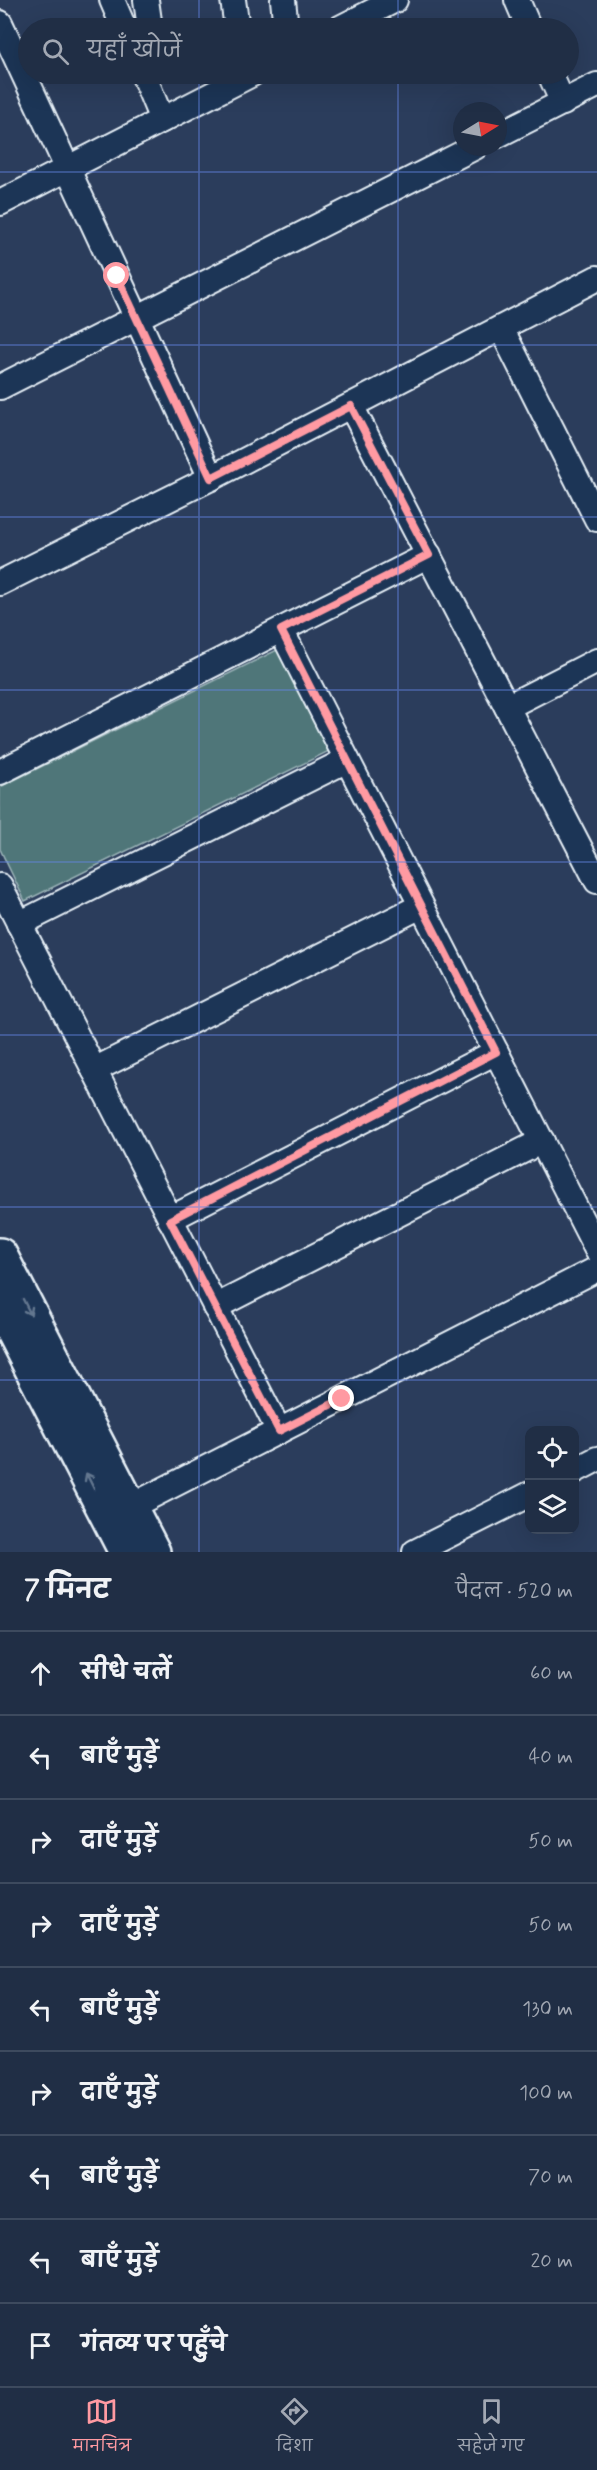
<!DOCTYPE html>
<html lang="hi">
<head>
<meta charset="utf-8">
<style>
  :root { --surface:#202e45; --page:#2d3a50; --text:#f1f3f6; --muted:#a2a8b3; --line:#3d4a5e; --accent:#ff9aa2 }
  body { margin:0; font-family:Mynerve,"Playpen Sans Deva",sans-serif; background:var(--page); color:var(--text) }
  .controls { position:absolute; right:18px; bottom:18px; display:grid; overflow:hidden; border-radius:12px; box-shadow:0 6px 24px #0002 }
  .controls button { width:54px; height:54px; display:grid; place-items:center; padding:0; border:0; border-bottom:2px solid var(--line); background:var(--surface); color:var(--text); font:30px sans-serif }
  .compass { position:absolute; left:453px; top:102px; width:54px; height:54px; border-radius:50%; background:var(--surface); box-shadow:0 6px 24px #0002; rotate:80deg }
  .stop { position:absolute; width:18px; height:18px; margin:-14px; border:4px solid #ff9aa2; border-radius:50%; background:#fff }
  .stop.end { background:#ff9aa2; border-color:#fff; box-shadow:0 2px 6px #0008 }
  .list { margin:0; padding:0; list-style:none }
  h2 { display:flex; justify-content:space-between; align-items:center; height:78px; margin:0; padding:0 24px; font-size:26px }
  h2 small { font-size:20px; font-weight:400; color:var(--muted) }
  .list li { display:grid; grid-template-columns:39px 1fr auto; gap:18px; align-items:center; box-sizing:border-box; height:84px; padding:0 24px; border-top:2px solid var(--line) }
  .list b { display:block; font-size:22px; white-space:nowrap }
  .list em { font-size:20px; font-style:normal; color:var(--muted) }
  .icon { flex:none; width:33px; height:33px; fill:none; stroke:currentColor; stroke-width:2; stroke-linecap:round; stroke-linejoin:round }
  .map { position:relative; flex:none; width:597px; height:1552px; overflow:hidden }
  .search { position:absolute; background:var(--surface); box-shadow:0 6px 24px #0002; left:18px; right:18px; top:18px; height:66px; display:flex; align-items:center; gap:15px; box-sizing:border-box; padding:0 21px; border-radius:33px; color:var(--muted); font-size:22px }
  .sheet { height:834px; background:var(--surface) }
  nav { display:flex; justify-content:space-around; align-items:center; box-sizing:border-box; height:84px; border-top:2px solid var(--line); background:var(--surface); font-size:16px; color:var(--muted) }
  nav a { display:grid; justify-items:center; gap:3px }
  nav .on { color:var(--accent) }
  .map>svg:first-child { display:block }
  .green { fill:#4f7679; stroke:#9cb4b8; stroke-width:1.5 }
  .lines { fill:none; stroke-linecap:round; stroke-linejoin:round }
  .street-casing { stroke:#e8f1f8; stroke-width:28 }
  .secondary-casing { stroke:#e8f1f8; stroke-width:38 }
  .street { stroke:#1d3557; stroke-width:24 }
  .secondary { stroke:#1d3557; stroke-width:33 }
  .oneway { stroke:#64778f }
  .route { stroke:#ff9aa2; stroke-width:8 }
  .grid { fill:none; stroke:#6487e3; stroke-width:1.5; stroke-opacity:0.55 }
</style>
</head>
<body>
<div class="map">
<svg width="597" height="1552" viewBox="0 0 597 1552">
  <rect width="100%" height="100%" fill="#2b3d5c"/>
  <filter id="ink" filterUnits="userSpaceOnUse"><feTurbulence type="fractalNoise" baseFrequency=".0167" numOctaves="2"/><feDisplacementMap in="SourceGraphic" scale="12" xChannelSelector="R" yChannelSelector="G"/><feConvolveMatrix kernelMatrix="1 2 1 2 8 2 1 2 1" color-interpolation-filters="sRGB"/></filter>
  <g filter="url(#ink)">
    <path class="green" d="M279 649 329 751 25 901 0 849V787Z"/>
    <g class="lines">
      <g class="street-casing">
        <g id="street">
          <path d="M112 0 124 28"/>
          <path d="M146 0 150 28"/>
          <path d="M233 0 237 28"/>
          <path d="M283 0 286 28"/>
          <path d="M517 0 529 28"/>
          <path d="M0 23 211 478"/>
          <path d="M340 28 395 0"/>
          <path d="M143 74 162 120"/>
          <path d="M550 74 563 103"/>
          <path d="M498 135 597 85"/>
          <path d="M0 203 252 74"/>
          <path d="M501 328 597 519"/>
          <path d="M0 387 475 147"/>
          <path d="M351 406 597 881"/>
          <path d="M0 583 211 478 597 278"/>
          <path d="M281 630 597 1250"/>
          <path d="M507 707 597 661"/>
          <path d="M0 772 429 555"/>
          <path d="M0 886 279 1431"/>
          <path d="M19 924 347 760"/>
          <path d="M94 1070 421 906"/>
          <path d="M170 1219 496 1052"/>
          <path d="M215 1307 542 1141"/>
          <path d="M574 1471 597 1459"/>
          <path d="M116 1514 597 1269"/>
          <path d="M415 1552 530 1494"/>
        </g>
      </g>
      <g class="secondary-casing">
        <g id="secondary">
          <path d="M0 1255 153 1552"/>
          <path d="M0 1307 126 1552"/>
        </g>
      </g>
      <use href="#street" class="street"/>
      <use href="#secondary" class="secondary"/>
    </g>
    <defs><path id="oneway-shaft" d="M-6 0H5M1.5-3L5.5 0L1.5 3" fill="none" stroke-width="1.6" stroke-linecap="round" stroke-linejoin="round" transform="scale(1.5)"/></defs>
    <g class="oneway">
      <use href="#oneway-shaft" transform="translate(27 1307) rotate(63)"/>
      <use href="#oneway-shaft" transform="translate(90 1481) rotate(-117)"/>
    </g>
  </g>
  <g class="lines" filter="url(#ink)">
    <path class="route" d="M117 276 211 478 351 406 429 555 281 630 496 1052 170 1220 279 1431 342 1399"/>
  </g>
  <path class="grid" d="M199 0V28M398 0V28M199 74V1552M398 74V1552M0 172H597M0 345H597M0 517H597M0 690H597M0 862H597M0 1035H597M0 1207H597M0 1380H597"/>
</svg>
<div class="controls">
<button><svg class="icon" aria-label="locate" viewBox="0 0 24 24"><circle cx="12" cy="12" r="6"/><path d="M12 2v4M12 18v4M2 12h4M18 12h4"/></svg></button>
<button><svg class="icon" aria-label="layers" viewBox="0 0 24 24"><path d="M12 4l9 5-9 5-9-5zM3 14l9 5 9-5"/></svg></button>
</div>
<svg class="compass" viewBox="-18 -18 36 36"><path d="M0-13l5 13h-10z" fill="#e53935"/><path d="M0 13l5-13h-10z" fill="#a2a8b3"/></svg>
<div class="stop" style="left:117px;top:276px"></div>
<div class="stop end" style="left:342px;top:1399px"></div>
<div class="search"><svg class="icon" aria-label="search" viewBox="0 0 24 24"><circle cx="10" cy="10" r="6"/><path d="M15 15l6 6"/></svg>यहाँ खोजें</div>
</div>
<section class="sheet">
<h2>7 मिनट<small>पैदल · 520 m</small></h2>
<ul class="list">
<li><svg class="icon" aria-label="ahead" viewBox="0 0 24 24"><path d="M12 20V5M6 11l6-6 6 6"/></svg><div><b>सीधे चलें</b></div><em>60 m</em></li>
<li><svg class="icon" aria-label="left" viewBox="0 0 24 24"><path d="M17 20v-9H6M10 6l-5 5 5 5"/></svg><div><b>बाएँ मुड़ें</b></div><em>40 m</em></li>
<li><svg class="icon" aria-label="right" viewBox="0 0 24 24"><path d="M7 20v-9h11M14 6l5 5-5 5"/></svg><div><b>दाएँ मुड़ें</b></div><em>50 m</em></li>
<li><svg class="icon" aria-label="right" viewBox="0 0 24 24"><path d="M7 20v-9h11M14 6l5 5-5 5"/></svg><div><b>दाएँ मुड़ें</b></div><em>50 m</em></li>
<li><svg class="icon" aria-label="left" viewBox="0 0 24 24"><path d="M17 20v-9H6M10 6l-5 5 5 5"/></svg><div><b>बाएँ मुड़ें</b></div><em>130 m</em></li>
<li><svg class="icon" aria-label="right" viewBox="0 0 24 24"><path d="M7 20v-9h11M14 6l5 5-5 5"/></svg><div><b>दाएँ मुड़ें</b></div><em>100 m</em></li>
<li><svg class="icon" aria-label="left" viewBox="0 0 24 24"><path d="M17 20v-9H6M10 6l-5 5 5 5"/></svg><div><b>बाएँ मुड़ें</b></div><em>70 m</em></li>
<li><svg class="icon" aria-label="left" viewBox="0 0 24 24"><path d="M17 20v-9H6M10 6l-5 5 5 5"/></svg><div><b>बाएँ मुड़ें</b></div><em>20 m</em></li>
<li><svg class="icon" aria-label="arrive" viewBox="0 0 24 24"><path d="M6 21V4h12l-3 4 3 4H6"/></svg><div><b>गंतव्य पर पहुँचे</b></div></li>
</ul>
</section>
<nav>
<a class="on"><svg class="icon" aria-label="map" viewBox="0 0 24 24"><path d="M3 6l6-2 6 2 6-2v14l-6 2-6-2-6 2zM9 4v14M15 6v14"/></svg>मानचित्र</a>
<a><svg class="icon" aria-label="directions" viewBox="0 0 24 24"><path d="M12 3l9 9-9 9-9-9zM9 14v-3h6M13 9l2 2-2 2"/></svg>दिशा</a>
<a><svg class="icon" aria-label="saved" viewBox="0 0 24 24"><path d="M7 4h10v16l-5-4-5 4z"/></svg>सहेजे गए</a>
</nav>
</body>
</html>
